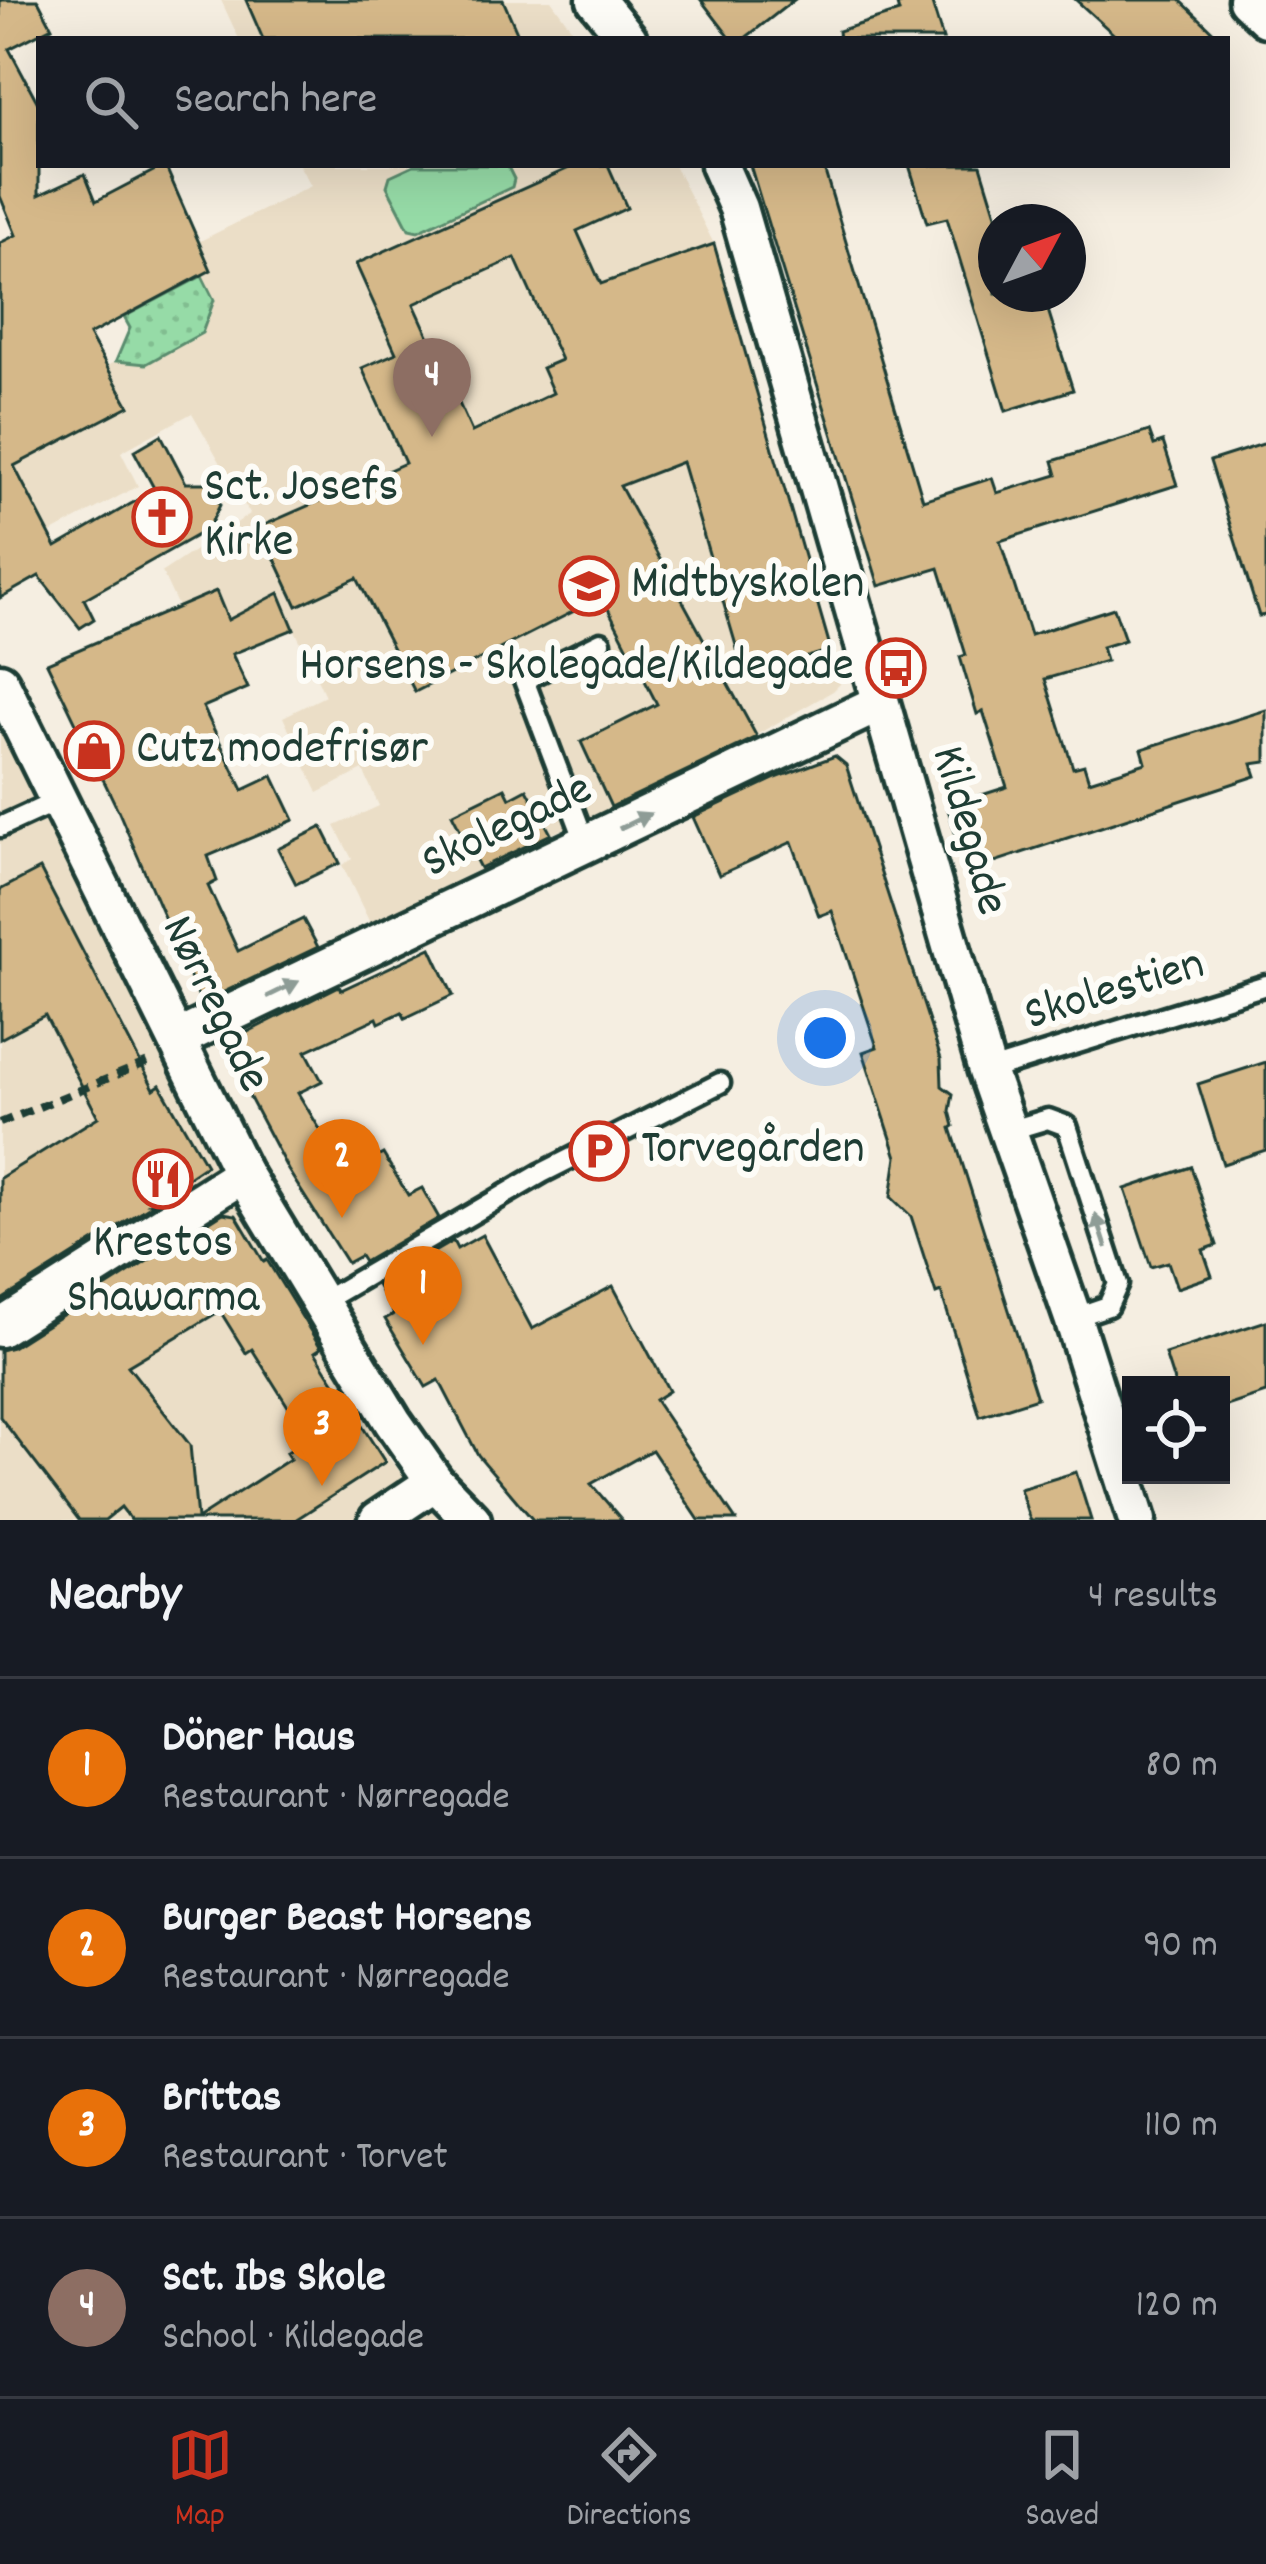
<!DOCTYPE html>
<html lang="en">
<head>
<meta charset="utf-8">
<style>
  :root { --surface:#171b24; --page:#20242c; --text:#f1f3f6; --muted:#9ea1a6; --line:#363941; --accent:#c8321e }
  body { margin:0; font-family:Dekko,sans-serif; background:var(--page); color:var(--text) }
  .controls { position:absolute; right:36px; bottom:36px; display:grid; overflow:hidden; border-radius:0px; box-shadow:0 12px 48px #0002 }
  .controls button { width:108px; height:108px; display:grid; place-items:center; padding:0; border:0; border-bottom:3px solid var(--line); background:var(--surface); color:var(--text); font:60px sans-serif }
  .compass { position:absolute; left:978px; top:204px; width:108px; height:108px; border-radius:50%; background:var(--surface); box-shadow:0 12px 48px #0002; rotate:49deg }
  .you { position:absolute; left:825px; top:1038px; width:42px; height:42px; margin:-30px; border:9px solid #fff; border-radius:50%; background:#1a73e8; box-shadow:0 0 0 18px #1a73e833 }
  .badge { display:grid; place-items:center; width:78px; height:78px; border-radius:50%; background:var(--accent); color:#fff; font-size:39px; font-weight:700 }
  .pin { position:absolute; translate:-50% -99px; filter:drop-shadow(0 3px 6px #0008) }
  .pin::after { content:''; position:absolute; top:63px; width:42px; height:36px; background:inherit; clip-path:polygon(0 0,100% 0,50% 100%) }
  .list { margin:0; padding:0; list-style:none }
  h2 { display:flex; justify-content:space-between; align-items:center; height:156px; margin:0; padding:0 48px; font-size:51px }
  h2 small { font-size:39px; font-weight:400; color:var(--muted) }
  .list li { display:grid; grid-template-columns:78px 1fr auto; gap:36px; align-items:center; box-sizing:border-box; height:180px; padding:0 48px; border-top:3px solid var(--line) }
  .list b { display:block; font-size:45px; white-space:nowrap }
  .list p { margin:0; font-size:39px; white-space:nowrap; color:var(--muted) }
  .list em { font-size:39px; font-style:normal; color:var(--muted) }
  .icon { flex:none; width:66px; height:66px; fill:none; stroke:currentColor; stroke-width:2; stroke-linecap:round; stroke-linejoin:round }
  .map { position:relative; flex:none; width:1266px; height:1520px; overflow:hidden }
  .search { position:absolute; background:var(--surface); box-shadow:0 12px 48px #0002; left:36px; right:36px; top:36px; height:132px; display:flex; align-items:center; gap:30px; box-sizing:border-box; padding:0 42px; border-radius:0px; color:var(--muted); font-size:45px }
  .sheet { height:876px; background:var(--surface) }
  nav { display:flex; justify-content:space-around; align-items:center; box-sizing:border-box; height:168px; border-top:3px solid var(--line); background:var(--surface); font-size:33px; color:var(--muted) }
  nav a { display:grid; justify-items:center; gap:6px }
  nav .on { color:var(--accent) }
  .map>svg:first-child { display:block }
  .built { fill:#ebdec7 }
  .grass { fill:url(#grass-dots); stroke:#5a8c6e; stroke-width:3 }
  .pitch { fill:#96dba7; stroke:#5a8c6e; stroke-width:3 }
  .building { fill:#d5b889; stroke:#1f3d34; stroke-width:3; fill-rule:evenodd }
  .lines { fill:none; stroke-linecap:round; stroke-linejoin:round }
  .lane-casing { stroke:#1f3d34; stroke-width:27 }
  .street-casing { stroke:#1f3d34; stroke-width:45 }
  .path { stroke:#1f3d34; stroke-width:8; stroke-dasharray:12 9; stroke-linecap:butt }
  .lane { stroke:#fdfcf7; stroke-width:18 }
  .street { stroke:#fdfcf7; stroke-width:36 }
  .oneway { fill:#8e9c96 }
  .labels { text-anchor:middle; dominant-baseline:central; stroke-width:12; stroke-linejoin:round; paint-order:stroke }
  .poi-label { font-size:48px; fill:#1f3d34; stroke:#fdfcf7; text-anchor:start }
  .street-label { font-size:48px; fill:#1f3d34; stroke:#fdfcf7 }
</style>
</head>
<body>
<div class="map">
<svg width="1266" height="1520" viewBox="0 0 1266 1520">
  <defs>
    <pattern id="grass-dots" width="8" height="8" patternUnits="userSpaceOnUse" patternTransform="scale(3)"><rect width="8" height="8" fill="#96dba7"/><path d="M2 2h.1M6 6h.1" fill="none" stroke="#81bd90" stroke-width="1.8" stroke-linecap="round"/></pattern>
  </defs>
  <rect width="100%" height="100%" fill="#f5eee1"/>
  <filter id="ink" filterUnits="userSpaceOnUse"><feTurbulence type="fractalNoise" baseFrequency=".00833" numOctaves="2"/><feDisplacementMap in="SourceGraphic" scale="24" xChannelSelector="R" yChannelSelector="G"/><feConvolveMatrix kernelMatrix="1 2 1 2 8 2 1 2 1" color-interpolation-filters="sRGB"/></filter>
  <g filter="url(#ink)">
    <g class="built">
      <path d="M221 0H551L579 39H239Z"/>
      <path d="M299 165H674L714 244 840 674V684L833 691 756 735 612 809 551 834 370 923 342 865 352 859 335 826 379 806 363 770 318 793 283 717 325 696 295 630 205 665 162 572 250 514 192 413 121 452 138 486 30 544 0 424 116 361 130 328 124 317 211 271 198 242 311 186Z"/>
      <path d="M0 701 384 1452 439 1520H0Z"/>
    </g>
    <path class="grass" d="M202 276 214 300 202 333 146 364 116 361 130 328 124 317Z"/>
    <path class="pitch" d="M414 165H507L514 179 512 187 418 231 409 229 387 186 390 176Z"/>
    <g class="building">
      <path d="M0 0H38L52 27 9 49 39 105V195L85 174 96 201 165 165 211 270 89 335 129 406 14 466 56 547 155 490 134 451 161 435 186 483H209L220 505 208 529 84 599 94 619 80 628 39 576 0 598V243L16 235 0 196Z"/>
      <path d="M246 0H503L520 39H263Z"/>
      <path d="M701 0H794L744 39H731Z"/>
      <path d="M915 0H931L943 39H839L838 31 899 12 897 5Z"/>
      <path d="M1076 0H1180L1221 39H1119Z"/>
      <path d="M576 165H608L627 208 577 231 601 284 714 244 831 650 745 676 682 462 620 486 757 737 611 807 581 742 657 704 602 597 415 692 357 578 297 606 260 527 405 463 362 368 396 353 356 264ZM515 258 561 360 542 368 553 393 472 432 414 304Z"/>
      <path d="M750 165H823L923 500 992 478 997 493 1057 475 1053 461 1149 431 1154 445 1163 442 1177 485 1000 541 1030 635 1114 608 1125 640 1102 647 1106 661 1045 679 1073 768 1084 765 1089 781 1146 763 1142 749 1266 710V762L1252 764 1256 776 967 871 947 806 1007 787 983 711 977 714 960 657 966 655 939 568 879 586Z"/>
      <path d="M909 165H981L996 214V294H1043L1073 390 1006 411 947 218 927 223Z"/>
      <path d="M1266 443V615L1259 616 1210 461Z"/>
      <path d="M216 591 228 620 279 593 294 629 232 654 248 688 203 707 243 790 273 776 294 820 208 856 217 881 208 886 238 951 303 919 318 947 201 1003 118 810 47 663Z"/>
      <path d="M835 756 846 765 887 892 941 1059 942 1086 953 1094 950 1111 954 1126 951 1128 1037 1398 980 1416 941 1292 936 1294 911 1216 891 1197 897 1157 863 1052 877 1047 832 911 819 916 792 842 719 875 693 817 776 778Z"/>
      <path d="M505 788 510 798 527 789 551 834 480 868 452 814Z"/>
      <path d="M322 827 340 863 296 884 278 849Z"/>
      <path d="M40 869 154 1089 160 1085 206 1165 150 1203H155L0 1301V1178L98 1117 45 1015 0 1039V890Z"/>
      <path d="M431 948 453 995 405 1018 402 1012 379 1023 377 1018 306 1051 322 1081 298 1093 347 1174 383 1154 408 1195 422 1188 439 1218 364 1262 360 1256 347 1263 288 1170 222 1045 339 986 341 990Z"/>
      <path d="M1266 1062V1150L1223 1164 1198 1084Z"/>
      <path d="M1191 1167 1217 1245 1203 1250 1212 1276 1177 1288 1168 1262 1151 1267 1125 1189Z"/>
      <path d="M223 1213 236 1215 264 1262 267 1260 321 1348 315 1352 385 1462 295 1520H131L121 1507 105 1520H79L0 1417V1350L12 1347ZM220 1311 246 1353 252 1349 304 1432 288 1442 292 1449 286 1453 290 1459 197 1519 190 1445 128 1366Z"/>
      <path d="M482 1235 532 1329 613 1286 669 1391 655 1400 736 1520H699L652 1450 591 1484 622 1520H533L478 1455 439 1380 426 1387 385 1319 394 1314 377 1285 453 1241 457 1249Z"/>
      <path d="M1266 1321V1393L1221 1408V1385H1175L1165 1354Z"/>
      <path d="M1076 1472 1091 1520H1030L1020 1489Z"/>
    </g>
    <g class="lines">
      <g class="lane-casing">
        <g id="lane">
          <path d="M0 827 59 800"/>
          <path d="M586 844 524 680 601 642"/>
          <path d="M987 1071 1266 985"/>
          <path d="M1008 1131 1048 1119 1067 1126 1118 1284 1108 1306 1073 1318"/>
          <path d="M323 1301 542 1173 720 1083"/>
        </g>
      </g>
      <g class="street-casing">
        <g id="street">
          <path d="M596 0 628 39"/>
          <path d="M1247 0 1266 18"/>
          <path d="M719 165 738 208 987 1071 1073 1318 1137 1520"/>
          <path d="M0 682 243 1174 393 1422 435 1482 472 1520"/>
          <path d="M177 1039 880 703"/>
          <path d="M0 1328 243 1174"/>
          <path d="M378 1520 435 1482"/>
        </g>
      </g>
      <path class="path" d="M0 1123 148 1062"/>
      <use href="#lane" class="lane"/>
      <use href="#street" class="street"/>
    </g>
    <defs><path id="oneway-solid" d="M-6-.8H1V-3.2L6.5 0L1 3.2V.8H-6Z" transform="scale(3)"/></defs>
    <g class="oneway">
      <use href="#oneway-solid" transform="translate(635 821) rotate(-26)"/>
      <use href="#oneway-solid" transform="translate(283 989) rotate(-26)"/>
      <use href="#oneway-solid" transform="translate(1101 1231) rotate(-108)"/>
    </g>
  </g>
  <defs>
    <g id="church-ring" transform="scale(3)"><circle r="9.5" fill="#fdfcf7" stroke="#c8321e" stroke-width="1.5"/><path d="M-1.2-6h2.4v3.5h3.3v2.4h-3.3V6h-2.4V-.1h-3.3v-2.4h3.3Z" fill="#c8321e"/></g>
    <g id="school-ring" transform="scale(3)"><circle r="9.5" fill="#fdfcf7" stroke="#c8321e" stroke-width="1.5"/><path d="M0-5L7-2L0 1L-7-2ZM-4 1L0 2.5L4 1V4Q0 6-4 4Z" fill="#c8321e"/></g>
    <g id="bus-ring" transform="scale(3)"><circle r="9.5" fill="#fdfcf7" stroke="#c8321e" stroke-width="1.5"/><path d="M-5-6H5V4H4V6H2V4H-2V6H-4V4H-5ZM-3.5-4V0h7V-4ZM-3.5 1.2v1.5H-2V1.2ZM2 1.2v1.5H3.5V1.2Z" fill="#c8321e"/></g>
    <g id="shop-ring" transform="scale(3)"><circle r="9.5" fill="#fdfcf7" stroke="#c8321e" stroke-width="1.5"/><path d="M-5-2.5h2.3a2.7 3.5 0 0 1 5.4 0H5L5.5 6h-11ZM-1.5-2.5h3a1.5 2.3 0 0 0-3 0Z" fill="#c8321e"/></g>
    <g id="parking-ring" transform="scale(3)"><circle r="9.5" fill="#fdfcf7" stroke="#c8321e" stroke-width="1.5"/><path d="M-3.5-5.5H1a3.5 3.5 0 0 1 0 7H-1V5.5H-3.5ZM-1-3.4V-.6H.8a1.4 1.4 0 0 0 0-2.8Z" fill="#c8321e"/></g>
    <g id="restaurant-ring" transform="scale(3)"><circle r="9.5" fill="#fdfcf7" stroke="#c8321e" stroke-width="1.5"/><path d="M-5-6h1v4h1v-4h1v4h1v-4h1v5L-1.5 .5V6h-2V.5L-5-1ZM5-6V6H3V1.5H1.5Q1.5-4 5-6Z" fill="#c8321e"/></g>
  </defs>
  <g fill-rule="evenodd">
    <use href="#church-ring" x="162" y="517"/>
    <use href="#school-ring" x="589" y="586"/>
    <use href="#bus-ring" x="896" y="668"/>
    <use href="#shop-ring" x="94" y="751"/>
    <use href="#parking-ring" x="599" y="1151"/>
    <use href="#restaurant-ring" x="163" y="1179"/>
  </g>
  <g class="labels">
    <g class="poi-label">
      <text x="204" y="489">Sct. Josefs<tspan x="204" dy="55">Kirke</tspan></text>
      <text x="631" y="586">Midtbyskolen</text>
      <text x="854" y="668" text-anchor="end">Horsens - Skolegade/Kildegade</text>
      <text x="136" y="751">Cutz modefrisør</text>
      <text x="641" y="1151">Torvegården</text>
      <text x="163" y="1245" text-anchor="middle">Krestos<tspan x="163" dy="55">Shawarma</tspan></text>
    </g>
    <g class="street-label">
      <text transform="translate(508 828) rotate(-26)">Skolegade</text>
      <text transform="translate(967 831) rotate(74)">Kildegade</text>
      <text transform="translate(1115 992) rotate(-17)">Skolestien</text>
      <text transform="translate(213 1005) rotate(64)">Nørregade</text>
    </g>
  </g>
</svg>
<div class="controls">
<button><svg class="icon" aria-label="locate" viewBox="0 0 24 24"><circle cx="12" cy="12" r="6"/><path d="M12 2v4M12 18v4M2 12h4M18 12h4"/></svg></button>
</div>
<svg class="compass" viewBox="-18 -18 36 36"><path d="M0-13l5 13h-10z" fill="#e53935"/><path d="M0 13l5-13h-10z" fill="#9ea1a6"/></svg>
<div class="you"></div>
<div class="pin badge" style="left:423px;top:1345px;background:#e8710a">1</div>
<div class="pin badge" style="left:342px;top:1218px;background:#e8710a">2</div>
<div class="pin badge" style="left:322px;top:1486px;background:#e8710a">3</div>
<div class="pin badge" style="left:432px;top:437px;background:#8d6e63">4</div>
<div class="search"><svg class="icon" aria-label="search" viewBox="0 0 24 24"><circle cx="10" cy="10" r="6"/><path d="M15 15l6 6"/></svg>Search here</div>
</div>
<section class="sheet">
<h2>Nearby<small>4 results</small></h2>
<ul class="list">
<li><span class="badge" style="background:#e8710a">1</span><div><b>Döner Haus</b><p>Restaurant · Nørregade</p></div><em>80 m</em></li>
<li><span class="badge" style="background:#e8710a">2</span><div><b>Burger Beast Horsens</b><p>Restaurant · Nørregade</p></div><em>90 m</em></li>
<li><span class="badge" style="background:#e8710a">3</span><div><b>Brittas</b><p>Restaurant · Torvet</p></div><em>110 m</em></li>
<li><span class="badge" style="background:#8d6e63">4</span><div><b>Sct. Ibs Skole</b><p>School · Kildegade</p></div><em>120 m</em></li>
</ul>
</section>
<nav>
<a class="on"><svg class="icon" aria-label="map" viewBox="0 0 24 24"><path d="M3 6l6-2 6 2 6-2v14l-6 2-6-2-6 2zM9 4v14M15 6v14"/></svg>Map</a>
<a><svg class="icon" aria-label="directions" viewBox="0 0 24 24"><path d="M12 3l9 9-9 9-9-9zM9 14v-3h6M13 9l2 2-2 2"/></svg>Directions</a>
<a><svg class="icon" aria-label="saved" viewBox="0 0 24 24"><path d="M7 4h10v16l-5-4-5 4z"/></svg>Saved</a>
</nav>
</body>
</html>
